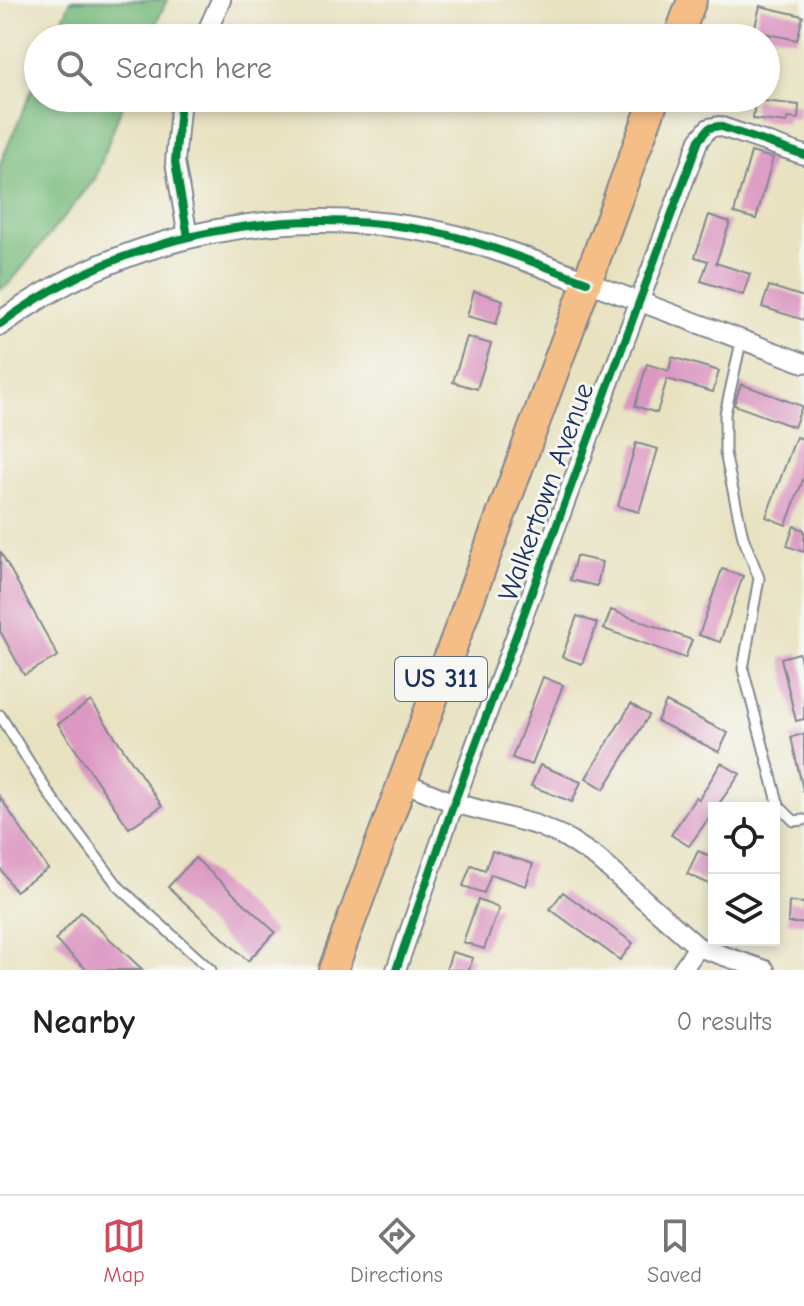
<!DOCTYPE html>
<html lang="en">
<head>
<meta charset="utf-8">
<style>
  :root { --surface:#fff; --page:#f2f2f2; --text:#222; --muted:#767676; --line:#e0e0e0; --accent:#d1495b }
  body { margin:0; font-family:"Comic Neue",sans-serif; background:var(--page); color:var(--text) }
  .controls { position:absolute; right:24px; bottom:24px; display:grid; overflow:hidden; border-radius:0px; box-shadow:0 4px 12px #0003 }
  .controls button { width:72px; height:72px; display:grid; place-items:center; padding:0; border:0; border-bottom:2px solid var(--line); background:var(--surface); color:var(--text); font:40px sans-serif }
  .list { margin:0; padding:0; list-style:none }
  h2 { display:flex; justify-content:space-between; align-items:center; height:104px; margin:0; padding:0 32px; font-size:34px }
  h2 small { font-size:26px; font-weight:400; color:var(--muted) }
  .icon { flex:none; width:44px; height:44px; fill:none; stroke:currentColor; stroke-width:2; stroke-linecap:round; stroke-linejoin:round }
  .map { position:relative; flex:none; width:804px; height:970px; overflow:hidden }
  .search { position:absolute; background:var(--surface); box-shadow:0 4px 12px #0003; left:24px; right:24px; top:24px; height:88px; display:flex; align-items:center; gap:20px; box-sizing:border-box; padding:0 28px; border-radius:44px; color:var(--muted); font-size:30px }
  .sheet { height:224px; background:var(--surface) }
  nav { display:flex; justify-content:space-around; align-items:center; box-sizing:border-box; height:112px; border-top:2px solid var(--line); background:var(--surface); font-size:22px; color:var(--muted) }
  nav a { display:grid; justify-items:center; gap:4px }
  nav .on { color:var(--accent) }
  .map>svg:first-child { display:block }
  .forest { fill:#79bc7e; stroke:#4a766e; stroke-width:2 }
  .building { fill:#dc97c2 }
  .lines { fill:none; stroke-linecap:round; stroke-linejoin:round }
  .service-casing { stroke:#82888f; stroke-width:13 }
  .minor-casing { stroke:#82888f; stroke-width:22 }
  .tertiary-casing { stroke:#82888f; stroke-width:26 }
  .primary-casing { stroke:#82888f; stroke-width:32 }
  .service { stroke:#fff; stroke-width:9 }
  .minor { stroke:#fff; stroke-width:18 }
  .tertiary { stroke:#fff; stroke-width:22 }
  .primary { stroke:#f6be87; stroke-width:28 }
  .cycleway-casing { stroke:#f6f6f2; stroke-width:13 }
  .cycleway { stroke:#00873e; stroke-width:8 }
  .labels { text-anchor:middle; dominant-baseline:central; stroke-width:6; stroke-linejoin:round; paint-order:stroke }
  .shield { fill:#f6f6f2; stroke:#5d6b8a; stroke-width:2 }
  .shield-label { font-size:26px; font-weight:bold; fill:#1b2f5e }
  .street-label { font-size:28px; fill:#1b2f5e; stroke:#f6f6f2 }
</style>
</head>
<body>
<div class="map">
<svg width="804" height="970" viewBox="0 0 804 970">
  <rect width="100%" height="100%" fill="#f6f6f2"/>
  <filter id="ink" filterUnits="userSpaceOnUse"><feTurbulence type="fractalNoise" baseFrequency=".0125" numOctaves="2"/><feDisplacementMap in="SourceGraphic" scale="16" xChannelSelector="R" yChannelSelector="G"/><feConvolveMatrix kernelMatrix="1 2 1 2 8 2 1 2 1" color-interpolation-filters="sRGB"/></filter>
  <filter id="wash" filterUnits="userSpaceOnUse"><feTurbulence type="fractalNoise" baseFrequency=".006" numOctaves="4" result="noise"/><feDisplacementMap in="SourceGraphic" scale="32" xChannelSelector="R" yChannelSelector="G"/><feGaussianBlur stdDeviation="1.8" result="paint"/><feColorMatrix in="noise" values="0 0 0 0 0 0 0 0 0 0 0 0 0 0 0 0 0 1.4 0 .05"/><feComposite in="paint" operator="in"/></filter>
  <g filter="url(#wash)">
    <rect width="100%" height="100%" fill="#e8e2c0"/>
    <g class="forest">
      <path d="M71 0H167L149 38H55Z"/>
      <path d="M38 76V98H125L95 179 9 284 0 289V164Z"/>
    </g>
    <g id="blocks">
      <g class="building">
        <path d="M760 6 803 16 797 40 754 31Z"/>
        <path d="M755 100 799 105 798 119 787 118V123L753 119Z"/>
        <path d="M751 152 773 158 756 219 734 213Z"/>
        <path d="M709 215 730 222 716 263 750 274 743 295 701 281 708 261 695 257Z"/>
        <path d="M769 286 804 297V320L762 307Z"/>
        <path d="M474 291 503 300 496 324 467 316Z"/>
        <path d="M467 337 491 344 477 389 453 382Z"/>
        <path d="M672 357 719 371 713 392 667 379 657 413 635 406 647 364 669 371Z"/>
        <path d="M741 384 802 406 794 427 734 405Z"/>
        <path d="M796 437 804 439V477L786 525 766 517Z"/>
        <path d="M636 443 658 449 639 512 618 506Z"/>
        <path d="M794 526 804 530V552L787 546Z"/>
        <path d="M0 551 58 656 24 675 0 631Z"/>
        <path d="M576 556 602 562 597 586 570 580Z"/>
        <path d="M722 569 743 576 720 642 699 635Z"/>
        <path d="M611 610 692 640 685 658 604 629Z"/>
        <path d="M577 616 597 623 582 664 562 657Z"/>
        <path d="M799 653 804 674V719L796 721 781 658Z"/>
        <path d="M543 677 563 685 532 765 512 758Z"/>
        <path d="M91 701 162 806 129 828 58 724Z"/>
        <path d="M666 702 728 733 719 752 657 721Z"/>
        <path d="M631 704 649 715 604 789 586 778Z"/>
        <path d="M804 734V789L803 790 791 737Z"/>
        <path d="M721 763 740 774 689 846 671 835 696 797 699 799Z"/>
        <path d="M540 765 581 782 572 802 531 786Z"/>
        <path d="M0 797 48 869 15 891 0 868Z"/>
        <path d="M492 851 533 864 526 886 491 874 484 893 463 886 471 865 485 870Z"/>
        <path d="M698 851 714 858V886L687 874Z"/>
        <path d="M195 858 275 932 248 961 168 887Z"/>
        <path d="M563 892 633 943 620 960 550 909Z"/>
        <path d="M478 900 499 908 484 949 463 942Z"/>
        <path d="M789 902 804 903V923H788Z"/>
        <path d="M81 912 143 970H87L55 940Z"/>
        <path d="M452 952 473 958 469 970H446Z"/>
      </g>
    </g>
  </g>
  <g filter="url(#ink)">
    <use href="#blocks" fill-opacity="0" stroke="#82888f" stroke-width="2"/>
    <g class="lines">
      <g class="service-casing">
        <g id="service">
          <path d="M741 342 725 414V453L743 537 759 578 743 669 779 806 794 821 804 820"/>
          <path d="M0 715 49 794 119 887 211 970"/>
        </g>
      </g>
      <g class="minor-casing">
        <g id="minor">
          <path d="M204 38 221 0"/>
          <path d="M181 98 175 162 188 237"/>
          <path d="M587 282 804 363"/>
          <path d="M403 782 454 803 537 825 565 837 597 858 698 947 765 970"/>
          <path d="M396 970 454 803 699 140 709 128 719 126 804 155"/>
          <path d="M682 970 698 947"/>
        </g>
      </g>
      <g class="tertiary-casing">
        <path id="tertiary" d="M0 324C117 237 270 206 412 228 471 236 531 262 587 282"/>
      </g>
      <g class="primary-casing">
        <g id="primary">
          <path d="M678 38 692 0"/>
          <path d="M333 970 655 98"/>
        </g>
      </g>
      <use href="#service" class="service"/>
      <use href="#minor" class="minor"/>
      <use href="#tertiary" class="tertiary"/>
      <use href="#primary" class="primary"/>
      <g class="cycleway-casing">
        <g id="cycleway">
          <path d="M181 98 175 162 188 237"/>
          <path d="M0 324C117 237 270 206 412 228 471 236 531 262 587 282"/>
          <path d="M396 970 454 803 699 140 709 128 719 126 804 155"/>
        </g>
      </g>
      <use href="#cycleway" class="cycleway"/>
    </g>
  </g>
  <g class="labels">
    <rect class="shield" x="395" y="657" width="92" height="44" rx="6"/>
    <g class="shield-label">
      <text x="441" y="679">US 311</text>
    </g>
    <g class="street-label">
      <text transform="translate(546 492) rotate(-70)">Walkertown Avenue</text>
    </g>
  </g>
</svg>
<div class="controls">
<button><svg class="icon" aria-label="locate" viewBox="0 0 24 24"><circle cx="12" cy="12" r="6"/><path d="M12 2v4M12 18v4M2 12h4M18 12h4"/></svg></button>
<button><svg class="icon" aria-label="layers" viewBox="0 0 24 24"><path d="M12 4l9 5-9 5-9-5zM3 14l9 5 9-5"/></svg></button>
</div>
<div class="search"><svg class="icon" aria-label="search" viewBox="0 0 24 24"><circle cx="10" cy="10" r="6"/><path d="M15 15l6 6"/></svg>Search here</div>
</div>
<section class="sheet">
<h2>Nearby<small>0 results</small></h2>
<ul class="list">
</ul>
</section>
<nav>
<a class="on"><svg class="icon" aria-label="map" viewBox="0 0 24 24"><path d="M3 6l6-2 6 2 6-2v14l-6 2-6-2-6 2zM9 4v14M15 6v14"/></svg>Map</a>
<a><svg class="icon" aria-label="directions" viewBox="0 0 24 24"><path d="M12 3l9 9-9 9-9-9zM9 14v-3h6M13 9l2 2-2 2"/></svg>Directions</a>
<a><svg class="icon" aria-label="saved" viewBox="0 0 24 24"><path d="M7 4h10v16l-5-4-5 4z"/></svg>Saved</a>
</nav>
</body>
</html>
